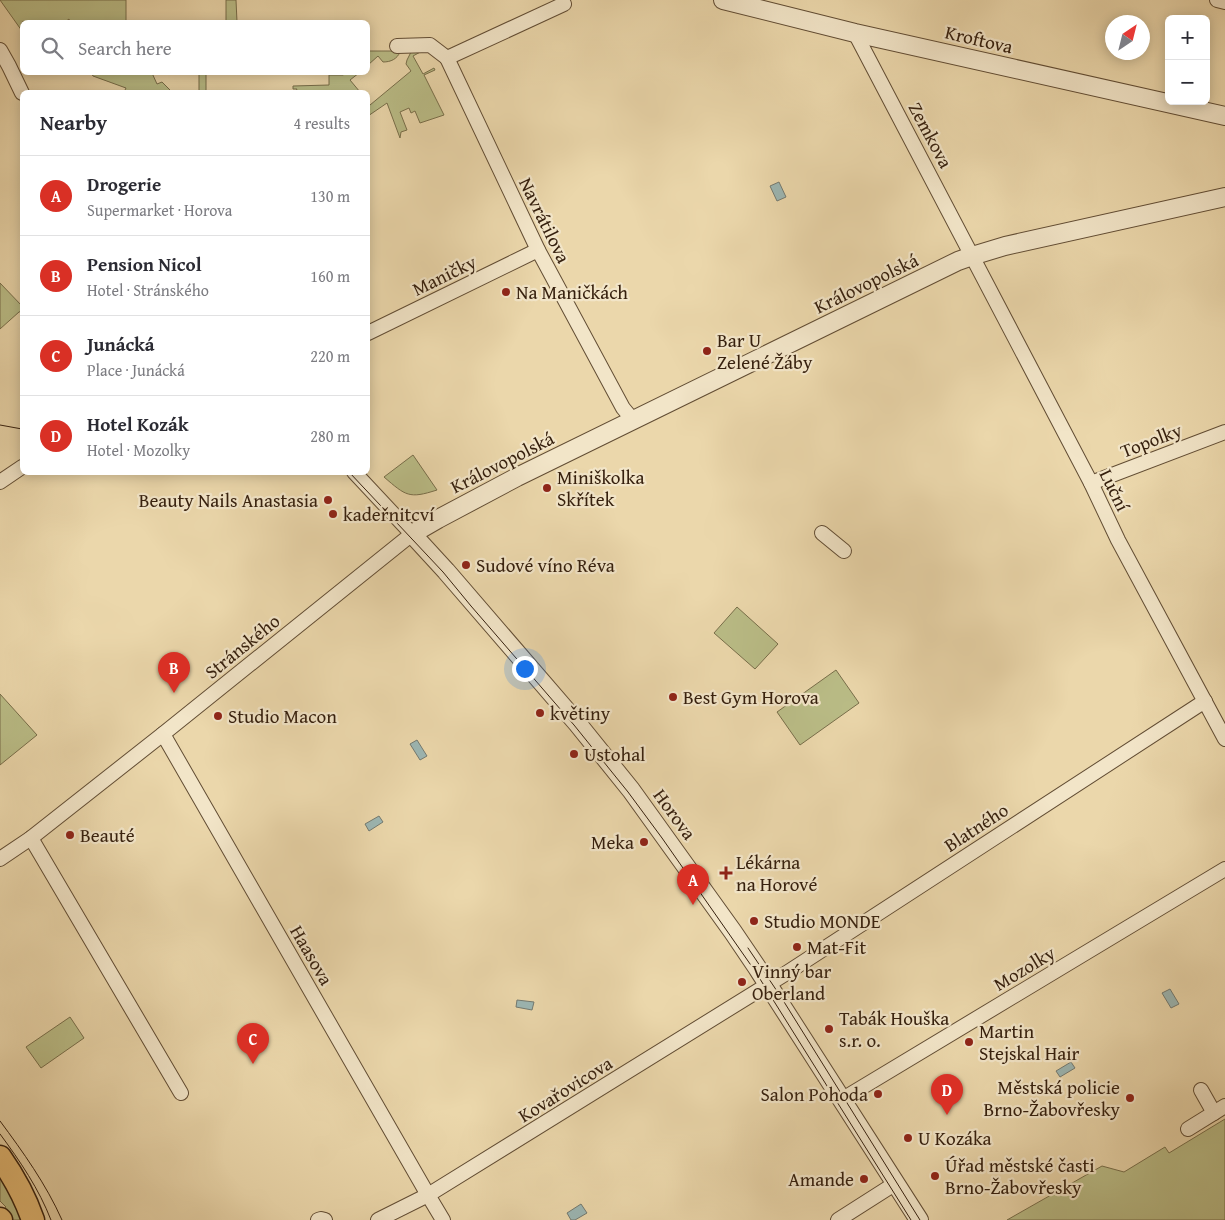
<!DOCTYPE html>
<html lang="en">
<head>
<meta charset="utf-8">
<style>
  :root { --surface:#fff; --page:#f2f2f3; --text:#2b2b33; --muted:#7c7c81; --line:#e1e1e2; --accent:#d93025 }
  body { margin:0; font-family:"Gentium Book Plus",serif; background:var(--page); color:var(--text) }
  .controls { position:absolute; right:15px; top:15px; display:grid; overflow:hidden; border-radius:8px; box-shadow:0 2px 12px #0003 }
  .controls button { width:45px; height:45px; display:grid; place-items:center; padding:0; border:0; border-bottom:1px solid var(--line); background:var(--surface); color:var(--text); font:25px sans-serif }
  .compass { position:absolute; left:1105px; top:15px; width:45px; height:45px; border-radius:50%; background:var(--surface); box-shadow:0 2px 12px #0003; rotate:35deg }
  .you { position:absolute; left:524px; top:668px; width:18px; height:18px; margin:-12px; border:4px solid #fff; border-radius:50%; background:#1a73e8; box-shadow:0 0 0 8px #1a73e833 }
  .badge { display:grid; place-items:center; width:32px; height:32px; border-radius:50%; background:var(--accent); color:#fff; font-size:16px; font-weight:700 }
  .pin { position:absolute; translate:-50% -41px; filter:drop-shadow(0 1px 2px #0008) }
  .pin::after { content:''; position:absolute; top:26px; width:18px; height:15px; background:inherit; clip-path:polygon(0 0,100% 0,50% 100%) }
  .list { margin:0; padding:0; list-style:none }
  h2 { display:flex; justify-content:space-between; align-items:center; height:65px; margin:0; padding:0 20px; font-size:21px }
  h2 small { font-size:16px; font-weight:400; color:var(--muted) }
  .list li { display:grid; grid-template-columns:32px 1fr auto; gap:15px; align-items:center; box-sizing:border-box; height:80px; padding:0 20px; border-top:1px solid var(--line) }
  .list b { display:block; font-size:19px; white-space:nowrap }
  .list p { margin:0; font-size:16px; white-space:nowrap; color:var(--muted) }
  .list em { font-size:16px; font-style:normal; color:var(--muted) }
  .icon { flex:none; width:28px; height:28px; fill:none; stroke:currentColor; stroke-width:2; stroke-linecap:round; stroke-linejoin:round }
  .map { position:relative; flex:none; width:1225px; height:1220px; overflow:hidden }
  .search { position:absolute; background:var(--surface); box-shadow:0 2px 12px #0003; left:20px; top:20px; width:350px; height:55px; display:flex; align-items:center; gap:12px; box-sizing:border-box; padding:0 18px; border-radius:8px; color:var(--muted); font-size:19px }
  .panel { position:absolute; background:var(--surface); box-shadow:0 2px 12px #0003; left:20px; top:90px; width:350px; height:385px; border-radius:8px }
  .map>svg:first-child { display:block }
  .green { fill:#babd87; stroke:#786e4a }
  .water { fill:#9cb7b4; stroke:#737a71 }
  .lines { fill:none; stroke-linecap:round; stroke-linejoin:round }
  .minor-casing { stroke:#624d34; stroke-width:16 }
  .tertiary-casing { stroke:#624d34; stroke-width:20 }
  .trunk-casing { stroke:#351f0d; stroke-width:25 }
  .minor { stroke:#f2e5c8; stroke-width:14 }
  .tertiary { stroke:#f2e5c8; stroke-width:18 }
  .trunk { stroke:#e6bc76; stroke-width:22 }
  .tram { stroke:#351f0d; stroke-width:1 }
  .poi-dot { fill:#8f2418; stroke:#f2e5c8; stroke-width:2 }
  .labels { text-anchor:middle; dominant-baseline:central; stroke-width:4.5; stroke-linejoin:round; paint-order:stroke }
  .street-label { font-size:19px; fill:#351f0d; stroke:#f2e5c8 }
  .poi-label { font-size:19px; fill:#351f0d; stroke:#f2e5c8; text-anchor:start }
</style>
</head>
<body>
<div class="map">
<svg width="1225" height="1220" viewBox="0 0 1225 1220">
  <rect width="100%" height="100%" fill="#ebd7ab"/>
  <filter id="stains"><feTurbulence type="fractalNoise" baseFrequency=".004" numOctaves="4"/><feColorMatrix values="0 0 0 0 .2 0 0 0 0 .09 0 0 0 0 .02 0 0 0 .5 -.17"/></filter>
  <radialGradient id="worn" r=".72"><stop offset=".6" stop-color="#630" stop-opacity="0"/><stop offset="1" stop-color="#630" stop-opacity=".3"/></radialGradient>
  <g class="green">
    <path d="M0 0H126V22H70L69 19 65 22H22V31Z"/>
    <path d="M226 0H236L237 22H226Z"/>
    <path d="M412 50H424L413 56 423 74 434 68 435 70 424 75 444 115 420 123 415 111 411 113 409 108 400 112 407 130 401 132 400 138 387 103 368 116V102L370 105 411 71 406 64 407 60Z"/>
    <path d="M368 51H399L400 52C397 59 391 62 383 62L378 56 368 65Z"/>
    <path d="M91 73H152L157 84 162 82 172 92H124L126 88 93 76Z"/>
    <rect x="199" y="73" width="7" height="19"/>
    <path d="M346 73H359L350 80 360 92H278L296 91 297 89H293V86L329 85V75H343Z"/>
    <path d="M0 283 22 306V311L19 312 0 329Z"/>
    <path d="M413 455 437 490C409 499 406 496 384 477Z"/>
    <path d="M737 607 778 644 755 669 714 633Z"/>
    <path d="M836 670 859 703 800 745 777 712Z"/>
    <path d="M0 694 37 735 0 765Z"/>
    <path d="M70 1017 84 1038 41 1068 26 1047Z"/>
    <path d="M1225 1119V1220H1007L1102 1166 1124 1172 1165 1147 1169 1153Z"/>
    <path d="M0 1174 24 1220H0V1212L6 1207 0 1201Z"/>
  </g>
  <g class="water">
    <path d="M779 182 786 197 777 201 770 186Z"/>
    <path d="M417 740 427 756 420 760 410 744Z"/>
    <path d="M379 816 383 822 369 831 365 824Z"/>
    <path d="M1170 989 1179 1004 1171 1008 1162 993Z"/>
    <path d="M517 1000 534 1002 532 1010 516 1007Z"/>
    <path d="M1071 1062 1075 1068 1060 1077 1056 1071Z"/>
    <path d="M581 1204 587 1213 575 1220H571L567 1213Z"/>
  </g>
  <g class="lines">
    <g class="minor-casing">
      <g id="minor">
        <path d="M1217 0 1225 2"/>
        <path d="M855 33 1091 483 1118 540 1225 739"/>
        <path d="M397 46 430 45 447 58 564 4"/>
        <path d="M0 50 9 66 22 93"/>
        <path d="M447 58 538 250 623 408 633 420"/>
        <path d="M368 333 538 250"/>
        <path d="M0 482 22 467"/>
        <path d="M1091 483 1225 432"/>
        <path d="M822 533 844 551"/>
        <path d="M163 734 428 1195 443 1220"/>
        <path d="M31 838 181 1093"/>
        <path d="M0 859 31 838 163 734 412 534 354 472"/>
        <path d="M1201 1090 1214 1113"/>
        <path d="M841 1100 1225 869"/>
        <path d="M1188 1129 1225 1106"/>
        <path d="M318 1220 321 1219 325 1220"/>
        <path d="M378 1220 428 1195 785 974 1205 701"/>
        <path d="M838 1220 896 1183"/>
      </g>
    </g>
    <g class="tertiary-casing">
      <g id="tertiary">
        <path d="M723 0 855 33 1225 116"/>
        <path d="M919 1220 758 969 733 932 631 790 577 723 446 571 412 534 438 519 517 477 958 261 972 256 1005 246 1225 197"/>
      </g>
    </g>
    <g class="trunk-casing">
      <g id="trunk">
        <path d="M0 1157C14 1177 25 1197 33 1220"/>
        <path d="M0 1219 1 1220"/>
      </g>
    </g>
    <use href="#minor" class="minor"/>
    <use href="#tertiary" class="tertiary"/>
    <use href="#trunk" class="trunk"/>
    <g class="tram">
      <path d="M0 425 22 429"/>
      <path d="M349 472 443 572 471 606 574 725 628 792 662 838 755 971 911 1220"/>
      <path d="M748 948 781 997 920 1220"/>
      <path d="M0 1121C23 1152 46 1184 62 1220"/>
      <path d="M0 1134C20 1161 39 1189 51 1220"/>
    </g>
  </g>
  <g class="poi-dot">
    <circle cx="506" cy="292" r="5"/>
    <circle cx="707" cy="351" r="5"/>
    <circle cx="547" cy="488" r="5"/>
    <circle cx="328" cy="500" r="5"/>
    <circle cx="333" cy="514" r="5"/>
    <circle cx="466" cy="565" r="5"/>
    <circle cx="673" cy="697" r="5"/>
    <circle cx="540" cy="713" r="5"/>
    <circle cx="218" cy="716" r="5"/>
    <circle cx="574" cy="754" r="5"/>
    <circle cx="70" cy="835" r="5"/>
    <circle cx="644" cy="842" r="5"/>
    <path d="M723.5 865.5h5v5h5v5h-5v5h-5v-5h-5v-5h5z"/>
    <circle cx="754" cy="921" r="5"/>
    <circle cx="797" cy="947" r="5"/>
    <circle cx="742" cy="982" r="5"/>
    <circle cx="829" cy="1029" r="5"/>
    <circle cx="969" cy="1042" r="5"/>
    <circle cx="878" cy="1094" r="5"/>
    <circle cx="1130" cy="1098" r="5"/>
    <circle cx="908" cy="1138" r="5"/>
    <circle cx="935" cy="1176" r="5"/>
    <circle cx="864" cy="1179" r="5"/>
  </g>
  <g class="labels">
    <g class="street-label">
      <text transform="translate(979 39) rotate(13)">Kroftova</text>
      <text transform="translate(931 135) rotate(62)">Zemkova</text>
      <text transform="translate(545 220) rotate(64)">Navrátilova</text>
      <text transform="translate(444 275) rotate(-26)">Maničky</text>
      <text transform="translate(866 283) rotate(-26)">Královopolská</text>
      <text transform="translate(1151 440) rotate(-21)">Topolky</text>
      <text transform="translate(502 462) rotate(-27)">Královopolská</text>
      <text transform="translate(1115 490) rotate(64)">Luční</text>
      <text transform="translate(242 646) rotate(-39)">Stránského</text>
      <text transform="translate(675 814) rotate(54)">Horova</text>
      <text transform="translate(976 827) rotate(-33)">Blatného</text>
      <text transform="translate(312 955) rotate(60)">Haasova</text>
      <text transform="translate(1024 968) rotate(-31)">Mozolky</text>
      <text transform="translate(565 1089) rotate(-32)">Kovařovicova</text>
    </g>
    <g class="poi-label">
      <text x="516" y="292">Na Maničkách</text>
      <text x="717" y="340">Bar U<tspan x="717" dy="22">Zelené Žáby</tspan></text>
      <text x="557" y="477">Miniškolka<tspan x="557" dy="22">Skřítek</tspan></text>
      <text x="318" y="500" text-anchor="end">Beauty Nails Anastasia</text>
      <text x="343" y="514">kadeřnitcví</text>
      <text x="476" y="565">Sudové víno Réva</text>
      <text x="683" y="697">Best Gym Horova</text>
      <text x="550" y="713">květiny</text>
      <text x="228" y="716">Studio Macon</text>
      <text x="584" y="754">Ustohal</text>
      <text x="80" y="835">Beauté</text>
      <text x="634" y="842" text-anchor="end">Meka</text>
      <text x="736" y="862">Lékárna<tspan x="736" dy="22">na Horové</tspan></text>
      <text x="764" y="921">Studio MONDE</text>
      <text x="807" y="947">Mat-Fit</text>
      <text x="752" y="971">Vinný bar<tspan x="752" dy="22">Oberland</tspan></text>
      <text x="839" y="1018">Tabák Houška<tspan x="839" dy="22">s.r. o.</tspan></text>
      <text x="979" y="1031">Martin<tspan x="979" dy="22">Stejskal Hair</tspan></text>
      <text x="1120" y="1087" text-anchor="end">Městská policie<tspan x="1120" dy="22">Brno-Žabovřesky</tspan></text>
      <text x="868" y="1094" text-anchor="end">Salon Pohoda</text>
      <text x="918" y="1138">U Kozáka</text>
      <text x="945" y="1165">Úřad městské časti<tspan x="945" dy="22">Brno-Žabovřesky</tspan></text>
      <text x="854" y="1179" text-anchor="end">Amande</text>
    </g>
  </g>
  <rect width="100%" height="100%" filter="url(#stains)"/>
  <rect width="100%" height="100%" fill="url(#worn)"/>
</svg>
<div class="controls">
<button>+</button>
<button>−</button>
</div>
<svg class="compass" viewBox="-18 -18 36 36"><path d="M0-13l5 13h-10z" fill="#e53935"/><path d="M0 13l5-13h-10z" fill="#7c7c81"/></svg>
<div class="you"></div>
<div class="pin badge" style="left:693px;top:905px">A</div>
<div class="pin badge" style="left:174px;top:693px">B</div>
<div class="pin badge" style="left:253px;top:1064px">C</div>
<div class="pin badge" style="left:947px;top:1115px">D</div>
<div class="search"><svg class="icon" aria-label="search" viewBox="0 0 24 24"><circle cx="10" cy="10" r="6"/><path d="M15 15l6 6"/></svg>Search here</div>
<section class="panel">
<h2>Nearby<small>4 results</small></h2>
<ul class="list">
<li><span class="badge">A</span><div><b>Drogerie</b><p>Supermarket · Horova</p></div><em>130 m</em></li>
<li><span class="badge">B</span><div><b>Pension Nicol</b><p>Hotel · Stránského</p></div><em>160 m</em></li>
<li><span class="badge">C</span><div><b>Junácká</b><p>Place · Junácká</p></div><em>220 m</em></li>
<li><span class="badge">D</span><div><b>Hotel Kozák</b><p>Hotel · Mozolky</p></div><em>280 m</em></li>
</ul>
</section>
</div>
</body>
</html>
